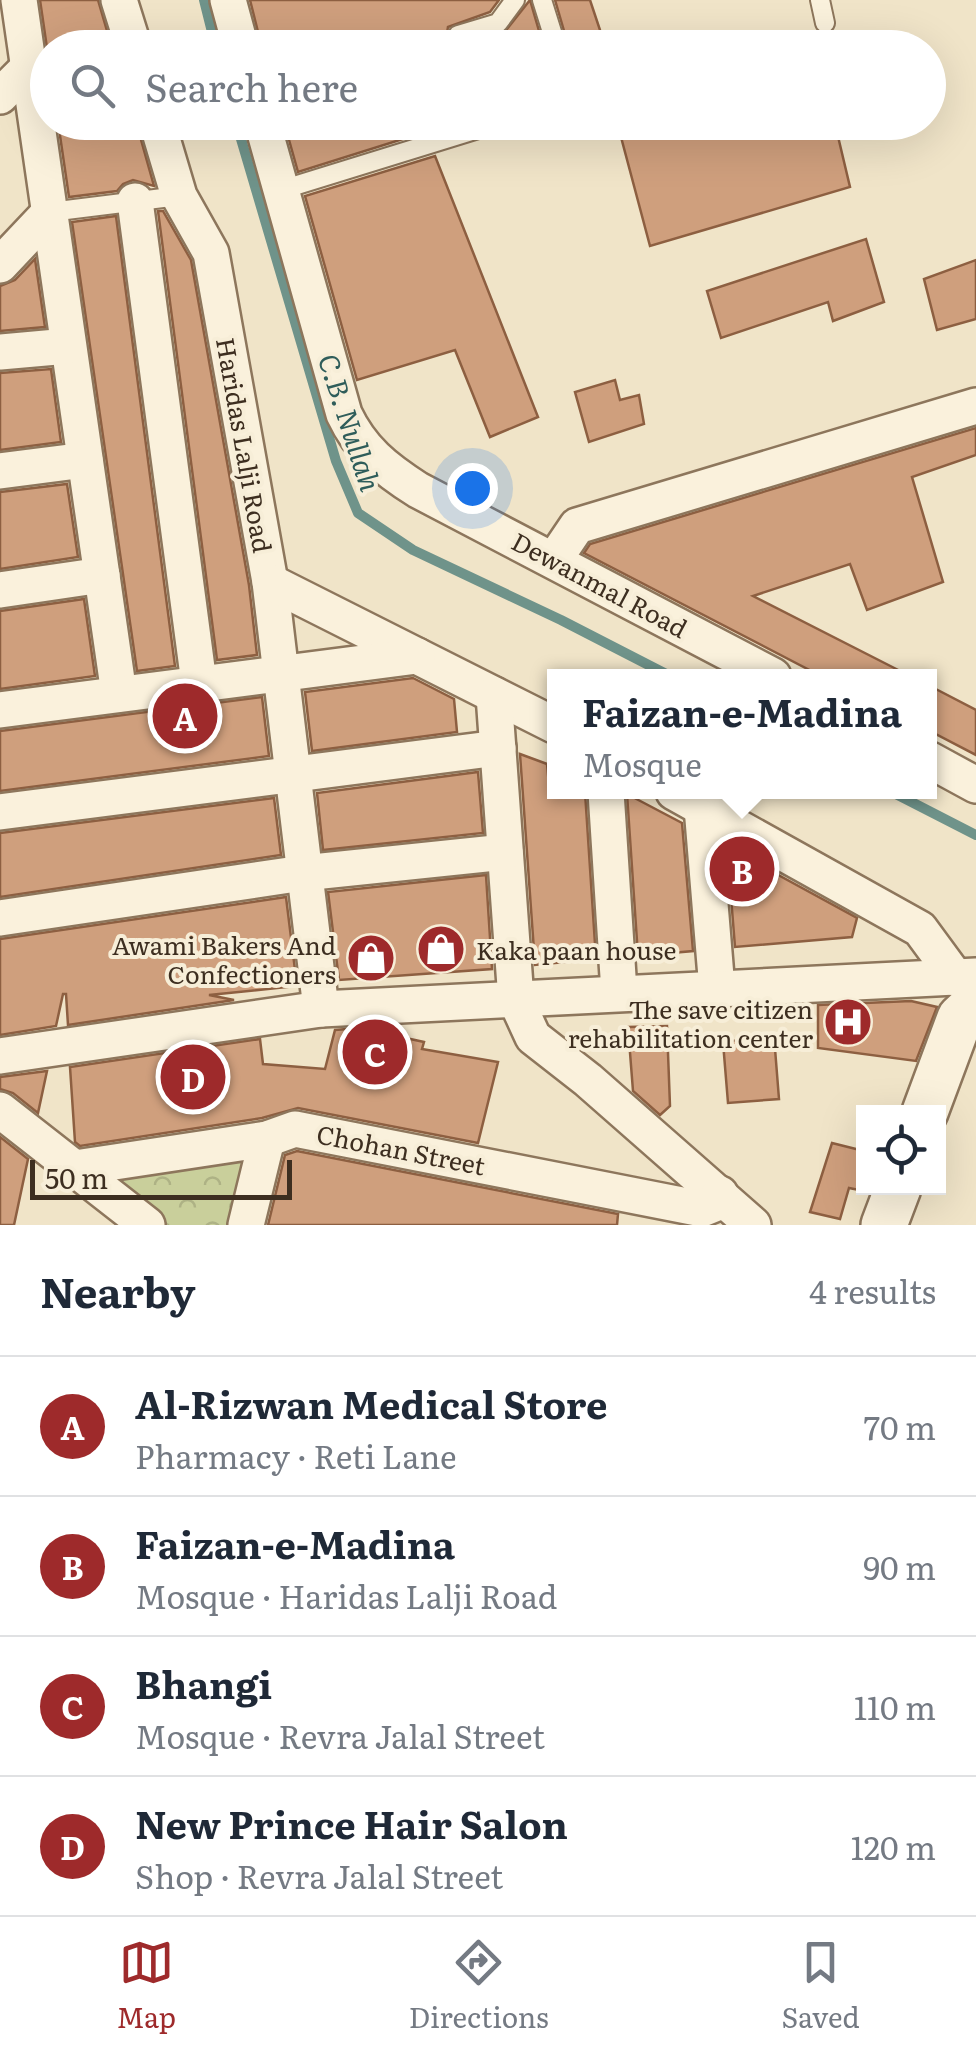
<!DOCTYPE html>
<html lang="en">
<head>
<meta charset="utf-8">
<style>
  :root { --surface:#fff; --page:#f6f6f7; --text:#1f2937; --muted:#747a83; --line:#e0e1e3; --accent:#9e2a2b }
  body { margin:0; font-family:Literata,serif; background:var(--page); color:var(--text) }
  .controls { position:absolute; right:30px; bottom:30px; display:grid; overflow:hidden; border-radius:0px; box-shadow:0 10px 40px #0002 }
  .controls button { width:90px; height:90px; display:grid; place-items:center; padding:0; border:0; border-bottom:2px solid var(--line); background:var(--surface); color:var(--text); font:50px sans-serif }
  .scale { position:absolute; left:30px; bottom:25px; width:262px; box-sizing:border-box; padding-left:10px; border:5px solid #3d2e20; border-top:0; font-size:28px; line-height:35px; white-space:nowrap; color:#3d2e20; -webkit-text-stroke:8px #f7eed8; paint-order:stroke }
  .you { position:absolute; left:472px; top:488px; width:35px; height:35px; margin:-25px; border:8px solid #fff; border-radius:50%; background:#1a73e8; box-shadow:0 0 0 15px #1a73e833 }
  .badge { display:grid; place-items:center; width:65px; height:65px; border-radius:50%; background:var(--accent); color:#fff; font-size:32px; font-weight:700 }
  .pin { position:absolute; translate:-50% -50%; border:5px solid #fff; box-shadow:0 2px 10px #0006 }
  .popup { position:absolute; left:547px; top:669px; width:390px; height:130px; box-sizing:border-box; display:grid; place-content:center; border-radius:0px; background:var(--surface); filter:drop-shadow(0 2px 8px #0005); font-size:32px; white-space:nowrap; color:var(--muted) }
  .popup b { font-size:38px; color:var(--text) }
  .popup::after { content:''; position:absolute; left:50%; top:100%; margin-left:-20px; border:20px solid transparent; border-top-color:var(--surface) }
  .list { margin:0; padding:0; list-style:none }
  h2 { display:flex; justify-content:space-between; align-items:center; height:130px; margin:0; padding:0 40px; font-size:42px }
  h2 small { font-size:32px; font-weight:400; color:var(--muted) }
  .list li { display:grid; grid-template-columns:65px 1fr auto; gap:30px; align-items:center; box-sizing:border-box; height:140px; padding:0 40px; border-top:2px solid var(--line) }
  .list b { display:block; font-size:38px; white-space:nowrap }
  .list p { margin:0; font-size:32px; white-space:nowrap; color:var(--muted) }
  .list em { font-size:32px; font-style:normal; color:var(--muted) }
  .icon { flex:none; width:55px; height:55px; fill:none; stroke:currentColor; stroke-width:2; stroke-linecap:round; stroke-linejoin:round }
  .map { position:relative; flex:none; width:976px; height:1225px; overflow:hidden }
  .search { position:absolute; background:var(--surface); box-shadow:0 10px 40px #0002; left:30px; right:30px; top:30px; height:110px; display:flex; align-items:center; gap:25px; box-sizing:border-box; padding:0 35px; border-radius:55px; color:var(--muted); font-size:38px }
  .sheet { height:690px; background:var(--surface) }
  nav { display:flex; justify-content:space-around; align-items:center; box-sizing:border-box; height:140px; border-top:2px solid var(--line); background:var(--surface); font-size:28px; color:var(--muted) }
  nav a { display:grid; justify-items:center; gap:5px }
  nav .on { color:var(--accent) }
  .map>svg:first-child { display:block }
  .forest { fill:url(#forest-crowns) }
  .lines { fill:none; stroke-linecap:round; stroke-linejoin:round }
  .stream { stroke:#6f938a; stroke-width:10 }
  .building { fill:#cf9f7d; stroke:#8d5f41; stroke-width:2.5 }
  .service-casing { stroke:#8d765c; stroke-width:22 }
  .minor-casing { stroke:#8d765c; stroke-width:40 }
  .tertiary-casing { stroke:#8d765c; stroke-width:50 }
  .service { stroke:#faf1dc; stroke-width:18 }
  .minor { stroke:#faf1dc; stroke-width:35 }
  .tertiary { stroke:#faf1dc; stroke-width:45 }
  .labels { text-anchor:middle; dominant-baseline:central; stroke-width:8; stroke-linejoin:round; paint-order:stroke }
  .street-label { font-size:25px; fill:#3d2e20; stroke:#f7eed8 }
  .poi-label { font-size:25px; fill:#3d2e20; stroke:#f7eed8; text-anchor:end }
  .water-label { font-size:28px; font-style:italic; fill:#2f5d5a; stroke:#f7eed8 }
</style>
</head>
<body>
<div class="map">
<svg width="976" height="1225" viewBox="0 0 976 1225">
  <defs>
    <pattern id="forest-crowns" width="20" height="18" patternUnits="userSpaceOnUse" patternTransform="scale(2.5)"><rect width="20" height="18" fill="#c9cf9b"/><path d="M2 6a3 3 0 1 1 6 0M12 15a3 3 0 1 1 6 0" fill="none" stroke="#aeb285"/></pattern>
  </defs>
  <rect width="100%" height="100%" fill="#f0e4c8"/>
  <path class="forest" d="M267 1139 246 1225H147L75 1168Z"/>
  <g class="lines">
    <g class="stream">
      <path d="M204 0 216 48"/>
      <path d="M236 122 336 461 358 513 413 550 561 620 670 676"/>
      <path d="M892 792 976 835"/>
    </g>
  </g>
  <g class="building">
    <path d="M40 0H98L112 48H47Z"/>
    <path d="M250 0H499L490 12 448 27 446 39 456 47 503 34 530 0 544 48H262Z"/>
    <path d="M555 0H590L606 48H569Z"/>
    <path d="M58 122H136L154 186 133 180 123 184 117 191 69 197Z"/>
    <path d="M284 122H457L298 172Z"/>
    <path d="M617 122H816L818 134 836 128 850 187 650 246Z"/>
    <path d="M435 156 538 417 490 437 455 350 357 380 305 196Z"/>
    <path d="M158 211H163L191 260 249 585 257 655 217 660Z"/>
    <path d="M116 216 175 666 137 671 72 222Z"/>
    <path d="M866 239 884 302 833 321 828 302 721 338 707 291Z"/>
    <path d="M35 259 45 327 0 331V286L15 280Z"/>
    <path d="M976 260V319L937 330 924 279Z"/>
    <path d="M51 369 61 442 0 450V373Z"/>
    <path d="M615 380 620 400 639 395 644 424 589 442 575 392Z"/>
    <path d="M976 428V455L912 477 943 582 867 610 850 564 753 596 910 676H821L584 553 590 544Z"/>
    <path d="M67 484 78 557 0 569V492Z"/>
    <path d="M84 599 95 676 0 689V611Z"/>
    <path d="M413 678 454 699 457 732 312 751 305 692Z"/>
    <path d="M930 686 976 710V755L930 731Z"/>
    <path d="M262 697 269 756 0 791V731Z"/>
    <path d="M520 754 547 764 549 785H554V792H585L596 959 535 965Z"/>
    <path d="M478 772 483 833 323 850 317 793Z"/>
    <path d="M627 794 682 823 693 951 638 956Z"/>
    <path d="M274 798 281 855 0 897V833Z"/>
    <path d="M727 847 857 918 852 937 735 947Z"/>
    <path d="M486 875 492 969 339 980 328 892Z"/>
    <path d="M286 897 297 986 209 995 234 1000 68 1025 66 994H63L56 1026 0 1035V939Z"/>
    <path d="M911 1001 937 1007 916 1061 818 1048V1005Z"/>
    <path d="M667 1026 670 1106 660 1115 633 1091 628 1027Z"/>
    <path d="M360 1028 424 1042 422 1049 498 1062 478 1143 298 1108 262 1118 80 1146 75 1142 70 1067 260 1039 263 1064 325 1069 335 1030Z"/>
    <path d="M774 1036 779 1099 728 1103 723 1042Z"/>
    <path d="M47 1071 38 1113 13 1093 0 1089V1077Z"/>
    <path d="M0 1137 28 1159 14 1225H0Z"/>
    <path d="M832 1143 864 1151V1191L849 1188 840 1219 810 1212Z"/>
    <path d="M297 1151 618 1214 617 1225H268L285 1155Z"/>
  </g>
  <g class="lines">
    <g class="service-casing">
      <g id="service">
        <path d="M542 0 557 48"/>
        <path d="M820 0 825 23"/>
        <path d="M458 35 498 23 515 0"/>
        <path d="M281 190 501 122"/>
        <path d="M50 212 179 196"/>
      </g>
    </g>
    <g class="minor-casing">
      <g id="minor">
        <path d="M19 0 119 694"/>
        <path d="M119 0 134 48"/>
        <path d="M228 0 241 48"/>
        <path d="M0 96 31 65"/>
        <path d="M157 122 179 196 211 253 270 582 321 1009"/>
        <path d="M262 122 344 414C361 450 385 469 418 490L773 676"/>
        <path d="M135 201 199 683"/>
        <path d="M0 265 50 212"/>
        <path d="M0 352 68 346"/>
        <path d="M0 471 85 460"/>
        <path d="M554 560 577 526 976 406"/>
        <path d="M270 582 554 725"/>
        <path d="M0 590 102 575"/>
        <path d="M494 695 516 1000 533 1037 588 1080 753 1225"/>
        <path d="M0 710 417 656"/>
        <path d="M930 760 976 785"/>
        <path d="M606 792 619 992"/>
        <path d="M674 792 920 929 956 978"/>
        <path d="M702 807 717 989"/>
        <path d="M0 812 498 748"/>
        <path d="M0 918 303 873 505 852"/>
        <path d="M0 1056 321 1009 976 976"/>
        <path d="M0 1110 147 1225"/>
        <path d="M75 1168 267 1139 295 1129 702 1209 714 1204 720 1194"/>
        <path d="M246 1225 267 1139"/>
      </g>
    </g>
    <g class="tertiary-casing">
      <g id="tertiary">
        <path d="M925 1112 960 1018 976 1003"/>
        <path d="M884 1225 898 1188"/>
      </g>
    </g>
    <use href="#service" class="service"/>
    <use href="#minor" class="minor"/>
    <use href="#tertiary" class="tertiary"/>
  </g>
  <defs>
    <g id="shop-disc" transform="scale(2.5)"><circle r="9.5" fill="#9e2a2b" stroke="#f7eed8"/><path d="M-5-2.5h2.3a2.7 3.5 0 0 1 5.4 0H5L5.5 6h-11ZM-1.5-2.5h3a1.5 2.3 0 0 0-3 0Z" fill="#fff"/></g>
    <g id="hospital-disc" transform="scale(2.5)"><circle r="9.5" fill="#9e2a2b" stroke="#f7eed8"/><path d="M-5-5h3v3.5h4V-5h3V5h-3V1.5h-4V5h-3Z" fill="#fff"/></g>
  </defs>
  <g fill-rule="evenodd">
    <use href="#shop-disc" x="441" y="949"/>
    <use href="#shop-disc" x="371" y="958"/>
    <use href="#hospital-disc" x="848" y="1022"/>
  </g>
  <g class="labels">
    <g class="street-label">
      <text transform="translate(245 445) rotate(80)">Haridas Lalji Road</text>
      <text transform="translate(600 584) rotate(28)">Dewanmal Road</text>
      <text transform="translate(401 1149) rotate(11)">Chohan Street</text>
    </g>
    <g class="poi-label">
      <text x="336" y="944">Awami Bakers And<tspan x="336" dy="29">Confectioners</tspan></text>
      <text x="476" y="949" text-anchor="start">Kaka paan house</text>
      <text x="813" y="1008">The save citizen<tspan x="813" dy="29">rehabilitation center</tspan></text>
    </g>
    <g class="water-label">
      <text transform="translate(351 422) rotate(72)">C.B. Nullah</text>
    </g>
  </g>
</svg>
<div class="controls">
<button><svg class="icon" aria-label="locate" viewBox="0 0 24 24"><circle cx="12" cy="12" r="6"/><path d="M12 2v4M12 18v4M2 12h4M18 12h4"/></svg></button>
</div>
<div class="scale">50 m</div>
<div class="you"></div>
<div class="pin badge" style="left:185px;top:716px">A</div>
<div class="pin badge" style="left:742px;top:869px">B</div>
<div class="popup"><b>Faizan-e-Madina</b>Mosque</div>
<div class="pin badge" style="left:375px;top:1052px">C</div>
<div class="pin badge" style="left:193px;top:1077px">D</div>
<div class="search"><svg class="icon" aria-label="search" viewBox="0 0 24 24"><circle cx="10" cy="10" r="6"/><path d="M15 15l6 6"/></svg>Search here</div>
</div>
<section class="sheet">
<h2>Nearby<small>4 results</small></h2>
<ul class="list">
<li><span class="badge">A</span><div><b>Al-Rizwan Medical Store</b><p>Pharmacy · Reti Lane</p></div><em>70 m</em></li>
<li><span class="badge">B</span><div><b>Faizan-e-Madina</b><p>Mosque · Haridas Lalji Road</p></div><em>90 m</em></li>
<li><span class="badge">C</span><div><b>Bhangi</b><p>Mosque · Revra Jalal Street</p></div><em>110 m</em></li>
<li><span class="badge">D</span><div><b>New Prince Hair Salon</b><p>Shop · Revra Jalal Street</p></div><em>120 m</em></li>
</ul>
</section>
<nav>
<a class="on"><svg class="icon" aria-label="map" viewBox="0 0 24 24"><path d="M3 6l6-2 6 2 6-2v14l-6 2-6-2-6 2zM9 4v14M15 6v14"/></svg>Map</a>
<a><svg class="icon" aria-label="directions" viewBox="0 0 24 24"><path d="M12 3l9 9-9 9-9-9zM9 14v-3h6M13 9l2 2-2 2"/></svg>Directions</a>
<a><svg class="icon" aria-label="saved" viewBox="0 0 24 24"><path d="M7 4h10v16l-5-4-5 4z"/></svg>Saved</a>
</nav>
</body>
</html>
